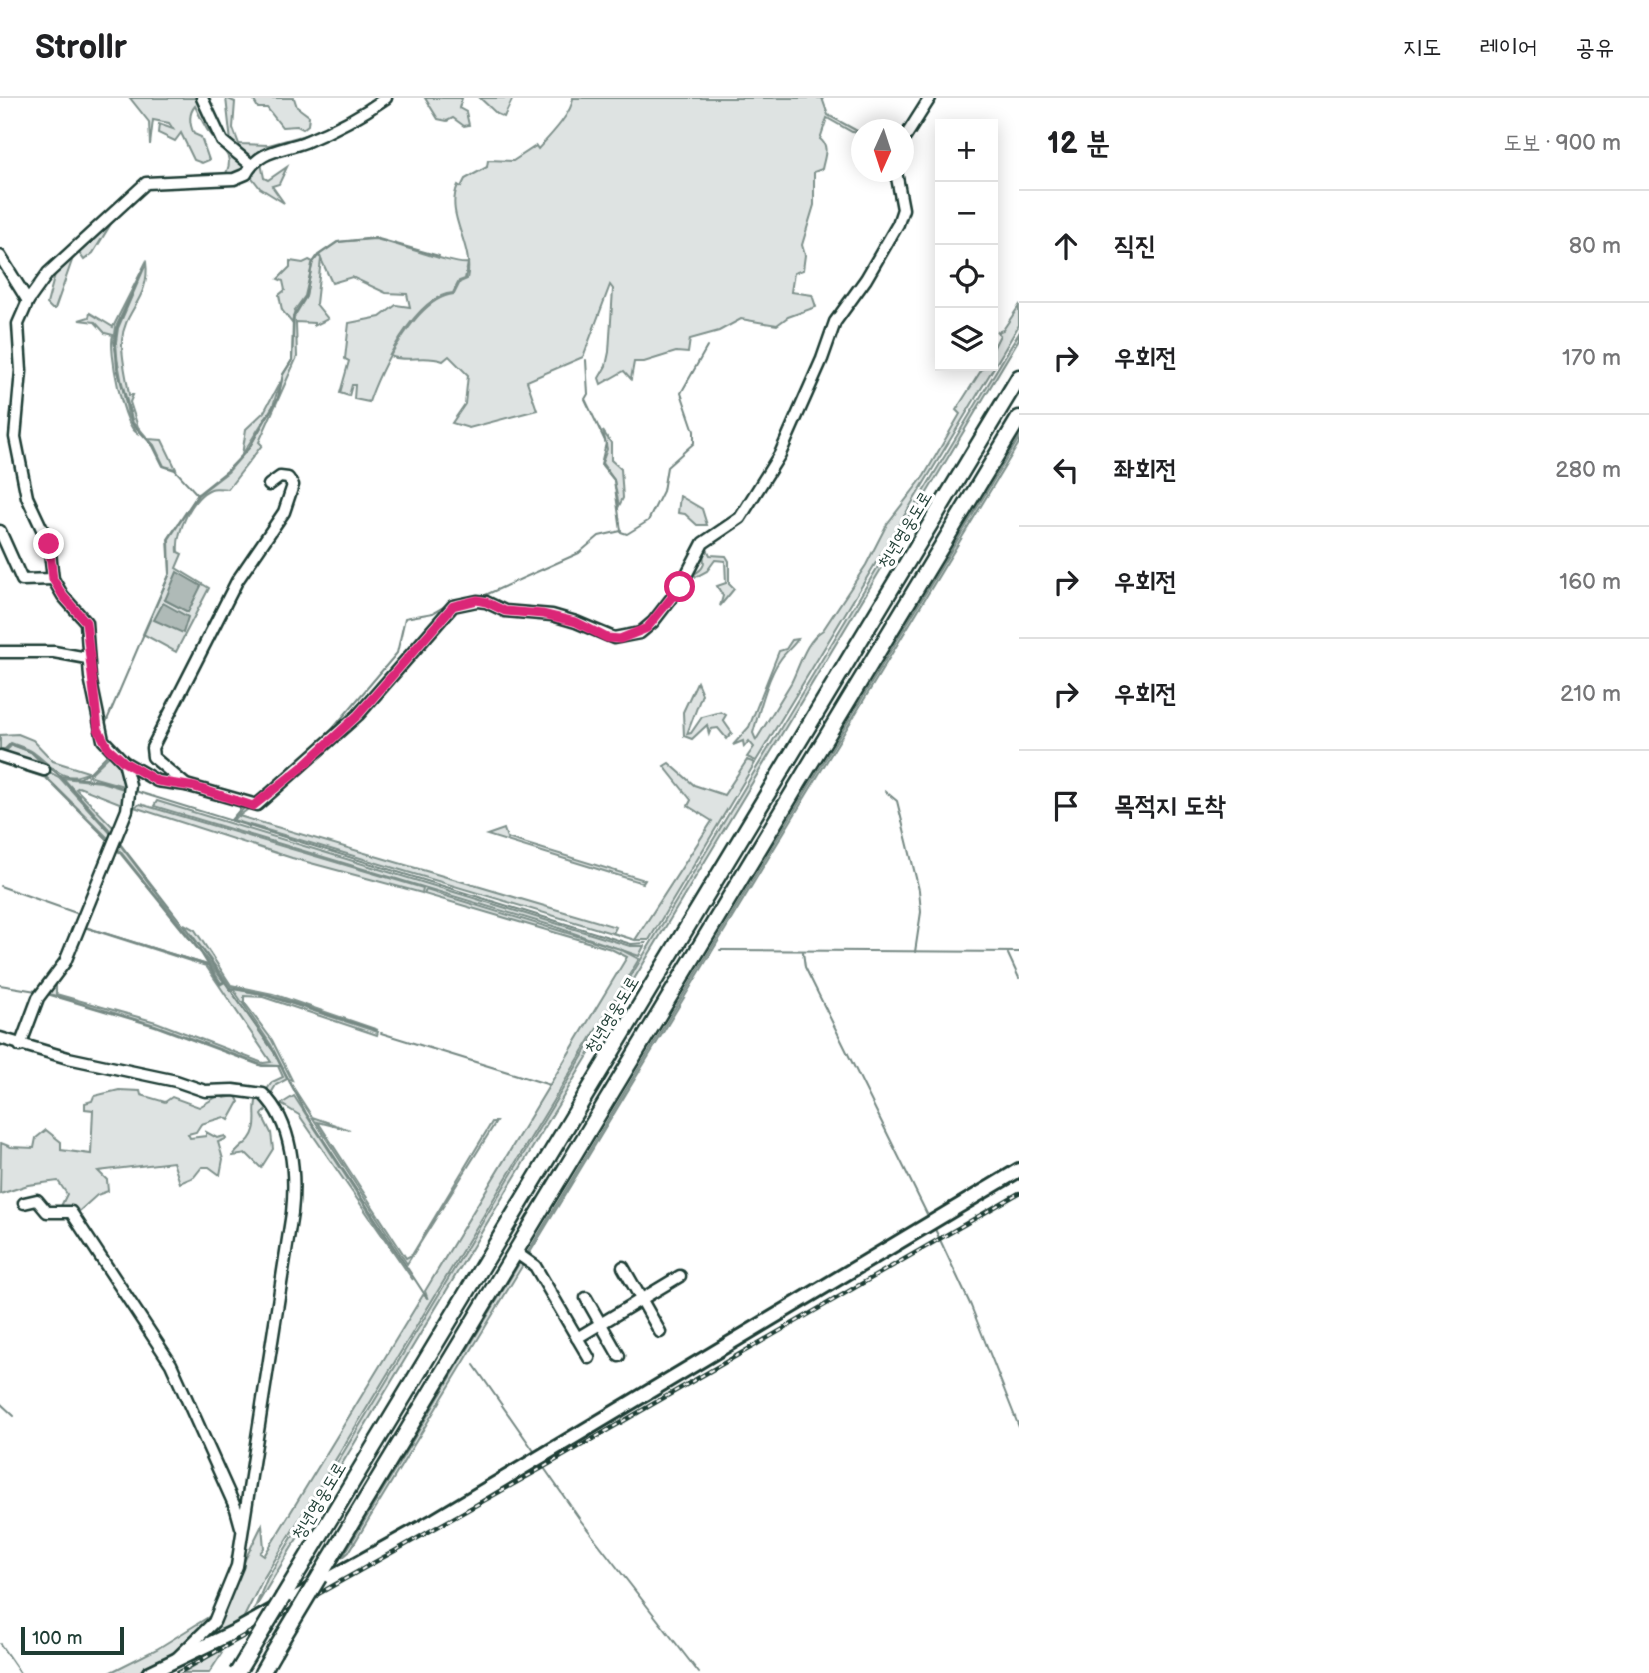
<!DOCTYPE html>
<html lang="ko">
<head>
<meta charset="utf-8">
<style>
  :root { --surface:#fff; --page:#f2f2f2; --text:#202124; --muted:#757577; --line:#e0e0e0 }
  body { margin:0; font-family:"Balsamiq Sans","Poor Story",sans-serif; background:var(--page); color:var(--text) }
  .controls { position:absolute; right:21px; top:21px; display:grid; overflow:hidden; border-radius:0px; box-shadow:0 4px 18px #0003 }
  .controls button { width:63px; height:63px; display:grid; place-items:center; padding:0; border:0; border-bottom:2px solid var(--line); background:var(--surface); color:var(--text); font:35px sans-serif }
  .compass { position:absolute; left:851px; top:21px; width:63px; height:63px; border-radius:50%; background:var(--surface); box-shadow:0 4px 18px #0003; rotate:183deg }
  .scale { position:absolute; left:21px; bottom:18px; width:103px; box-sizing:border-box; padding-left:7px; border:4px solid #1f3d34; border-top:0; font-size:19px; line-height:24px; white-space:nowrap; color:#1f3d34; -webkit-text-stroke:5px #fff; paint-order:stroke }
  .stop { position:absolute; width:21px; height:21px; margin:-16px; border:5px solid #db2777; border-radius:50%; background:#fff }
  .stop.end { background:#db2777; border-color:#fff; box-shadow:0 2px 7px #0008 }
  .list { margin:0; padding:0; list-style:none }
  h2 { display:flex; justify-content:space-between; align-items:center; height:91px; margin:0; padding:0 28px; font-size:30px }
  h2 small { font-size:23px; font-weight:400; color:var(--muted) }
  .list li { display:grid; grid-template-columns:46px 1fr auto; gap:21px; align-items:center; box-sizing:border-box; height:112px; padding:0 28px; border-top:2px solid var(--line) }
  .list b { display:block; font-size:26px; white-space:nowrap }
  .list em { font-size:23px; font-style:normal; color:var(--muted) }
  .icon { flex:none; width:38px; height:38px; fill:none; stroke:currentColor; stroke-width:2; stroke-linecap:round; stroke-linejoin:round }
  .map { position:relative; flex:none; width:1019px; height:1575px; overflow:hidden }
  header { display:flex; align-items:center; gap:42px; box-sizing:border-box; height:98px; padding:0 35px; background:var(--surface); border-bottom:2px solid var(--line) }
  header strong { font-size:33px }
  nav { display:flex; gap:38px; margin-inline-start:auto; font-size:24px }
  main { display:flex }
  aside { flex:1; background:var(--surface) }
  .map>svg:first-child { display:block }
  .green { fill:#dee3e2; stroke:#7e908b; stroke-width:2; fill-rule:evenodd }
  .water { fill:#afbab7; stroke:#758883; stroke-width:2 }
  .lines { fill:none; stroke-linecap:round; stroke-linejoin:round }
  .stream { stroke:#758883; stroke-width:2 }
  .minor-casing { stroke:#1f3d34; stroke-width:15 }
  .major-casing { stroke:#1f3d34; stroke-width:18 }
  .highway-casing { stroke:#1f3d34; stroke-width:19 }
  .minor { stroke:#fff; stroke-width:10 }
  .major { stroke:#fff; stroke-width:12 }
  .highway { stroke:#fff; stroke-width:14 }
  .rail-casing { stroke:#1f3d34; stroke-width:4.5 }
  .rail { stroke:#fff; stroke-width:2; stroke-dasharray:5; stroke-linecap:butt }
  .highway-bridge-casing { stroke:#1f3d34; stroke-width:19; stroke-linecap:butt }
  .highway-bridge { stroke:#fff; stroke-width:14 }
  .route { stroke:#db2777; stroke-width:9 }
  .labels { text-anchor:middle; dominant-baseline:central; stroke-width:6; stroke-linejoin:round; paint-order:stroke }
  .street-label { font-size:18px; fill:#1f3d34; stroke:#fff }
</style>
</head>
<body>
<header>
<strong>Strollr</strong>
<nav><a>지도</a><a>레이어</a><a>공유</a></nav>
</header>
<main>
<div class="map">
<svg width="1019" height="1575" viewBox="0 0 1019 1575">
  <rect width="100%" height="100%" fill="#fff"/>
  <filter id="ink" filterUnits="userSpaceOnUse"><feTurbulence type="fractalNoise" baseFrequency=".0143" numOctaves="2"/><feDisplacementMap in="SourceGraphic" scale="14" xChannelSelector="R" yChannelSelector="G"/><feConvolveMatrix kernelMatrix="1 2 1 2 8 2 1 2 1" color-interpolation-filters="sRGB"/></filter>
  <g filter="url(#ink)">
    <g class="green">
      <path d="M130 0H200L214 34 246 70 239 77H225C236 57 222 53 211 38 204 27 200 19 195 8 188 16 189 25 194 36L201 39 209 62 202 65 194 62 181 35 175 43 158 35 159 26 173 31 169 25 153 22 150 47 149 24Z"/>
      <path d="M203 0H210L218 31 231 44 226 0 235 4 233 30 239 46 269 47 330 30 304 44 261 57 250 65 223 43Z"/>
      <path d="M258 0H294L297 9 309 18 308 27 303 31 297 28 282 29 267 10H258L254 3Z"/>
      <path d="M425 0H462L459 10 466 14 469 27 464 28 453 20 447 23 438 21Z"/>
      <path d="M480 0H513L504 19 497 16Z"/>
      <path d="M573 0H822L828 17 861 35 852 34 827 20 820 41C830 48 824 60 822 71L814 74V107L802 147 805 157 803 172 794 175 791 194 812 197 816 209 788 219 777 227 741 221 719 233 690 241 688 255 676 254 644 264H634L631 281 624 273 601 286 599 280 606 268 609 254 613 191 610 187 583 259 527 283 537 312 469 330 452 325 465 306 468 277 449 258 443 263C424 256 406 265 390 258 404 236 425 199 454 196L460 184 467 181C475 147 444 118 458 87L461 89 465 81 487 69 488 62 513 63 536 48 538 51C548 40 572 16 573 0Z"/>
      <path d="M261 65 264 80 268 82 287 69 279 86 272 88 284 105 260 90 250 77 252 66Z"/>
      <path d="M150 86 114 121 93 155 84 162 77 152Z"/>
      <path d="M375 141C396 145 455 168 468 165L465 181 459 183 453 195C415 197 379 274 369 304L354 301 355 287H352L349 298 340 295 349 263 345 261 349 225 380 219 396 207 410 209 407 196 386 195 352 179 332 185 321 161 316 206 328 221 314 228V225L296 224 297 259 259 344 262 347 228 391C223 391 215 389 211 391 191 399 176 435 178 454L182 456 176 470 209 490 176 554 143 536 170 475 169 441 198 397 228 374 249 350 278 300 283 277 292 262 294 219 306 199 312 166 318 158 321 160 319 157 338 144ZM194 484 200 488 188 514 165 502Z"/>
      <path d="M74 157 55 211H52L47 206 58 165Z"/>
      <path d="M309 162 313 164 305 198 295 212 292 225 282 212 279 197 285 192 283 183 278 181 290 169V163L303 165Z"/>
      <path d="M146 164C151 200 124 212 122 242 121 259 127 280 129 297H133L130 304 138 329 148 341 162 342 176 371 164 368 154 347 133 325 118 270 116 244 118 230 145 168 116 229 114 244 128 317 137 335C123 327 108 251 113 237L105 235 95 224 79 222 89 219 90 215 113 229Z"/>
      <path d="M1019 208V227L1002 256 756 663 747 659 754 649 749 643 744 649 743 643 733 647 749 629 779 553 786 551 792 542 798 541C792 550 785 554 780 562 768 578 759 614 753 635L756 642 791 585C799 570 805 543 823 532L866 467 887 426 924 378 960 316 956 312 984 268H993V251L1000 237 997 234 1003 232Z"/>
      <path d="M1019 235V241L934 383 254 1512 267 1481Z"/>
      <path d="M280 284 273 308 242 357 246 331 264 314Z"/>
      <path d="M603 333 611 345V362L621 371 623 400 619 408 614 382 602 365 607 351Z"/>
      <path d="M1019 340V345L528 1158V1154Z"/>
      <path d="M680 398 702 411 707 427H697L685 416 678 415Z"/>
      <path d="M704 445 710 457 726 458 729 463V486L734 491 720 508 723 498 717 488 726 485 725 463 715 462 707 473 696 479 694 476C712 467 699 458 704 445Z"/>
      <path d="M697 584 702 596 687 636 691 635 702 619 721 614 726 617 723 622 732 635 727 641 718 630 711 631 709 636 707 627 692 641 684 638 683 614Z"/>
      <path d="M18 636 33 642 53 663 88 674C64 688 51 667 33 654 27 650 18 648 11 645L5 651H0V637Z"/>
      <path d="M12 647 31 654 51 675 59 679 114 739 112 744 46 679 0 664V652L6 653Z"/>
      <path d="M111 656 121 665 127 689 88 678Z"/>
      <path d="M747 662 755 665 649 842H635L233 722 247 707 251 709 239 718 616 829 613 835 635 842 712 723 688 708 691 702 664 668 669 665 694 687 724 697Z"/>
      <path d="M63 680 101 684 127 692V708L79 689 76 691 117 733 115 738Z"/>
      <path d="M157 703 630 848H644L639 858 553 828 154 708Z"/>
      <path d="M140 706 423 790 422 795 292 760 134 709Z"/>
      <path d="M504 731 507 740 645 782 643 785 487 737Z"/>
      <path d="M117 743 224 884 221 885 201 854 115 747Z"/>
      <path d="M426 792 620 851 639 861 262 1483 240 1527 187 1553 211 1531 262 1427 264 1450 260 1455 264 1458 423 1197 427 1199 425 1193 627 859 611 851 424 796Z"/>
      <path d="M184 826 195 832 231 887 273 896 378 932 262 895 230 888Z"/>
      <path d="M84 829 208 867 220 887 225 884 229 890 274 954 287 981 276 987 270 997 203 990 266 993 272 984 283 979 278 968 262 967 155 927 46 895 56 884V896L156 924 263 965 271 964 206 868Z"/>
      <path d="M233 891 262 896 378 934 377 937 263 899 244 898V904L272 942 292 982 288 981 271 947Z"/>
      <path d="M289 983 312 1019 350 1032 318 1024 406 1160 412 1157 492 1024H496L407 1166Z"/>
      <path d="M119 992 140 993 141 997 165 1004 172 999 199 1009 220 997 224 1000 236 998 239 1004 229 1022 224 1019 201 1026 196 1034 188 1036 190 1040 206 1038V1034L217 1040 225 1038 226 1041 218 1044 223 1061 220 1077 209 1069H202L194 1079 180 1085 173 1064 98 1073 107 1082 108 1093 97 1097 75 1117 60 1110 67 1096 58 1083 28 1087 0 1096 1 1045 11 1049 34 1050 36 1040 46 1032 61 1044V1052L91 1056 93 1012 85 1011V1005L92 1003 94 998Z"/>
      <path d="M258 998 269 1008 262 1017 271 1035 273 1051 261 1070 247 1056 233 1058C239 1048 251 1045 254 1032 258 1020 252 1009 258 998Z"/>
      <path d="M294 998 413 1182 299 1017 281 1006Z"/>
      <path d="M520 1164 524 1165 349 1454 342 1460Z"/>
      <path d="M218 1513C204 1539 167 1568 137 1575 128 1575 118 1575 109 1575L157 1551Z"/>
      <path d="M220 1553 222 1555 209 1575H182Z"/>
    </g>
    <g class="water">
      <path d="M177 474 201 488 188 514 165 502Z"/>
      <path d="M163 505 188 519 183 535 154 522Z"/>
    </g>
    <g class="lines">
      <g class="stream">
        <path d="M143 171 117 230 115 244 117 270 132 325 153 348 163 368 175 372 197 396"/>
        <path d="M621 434 627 436 648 423 663 393 667 369 694 345V333L681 295 707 249"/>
        <path d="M481 499 579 455 599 438 621 433 614 382 601 366 606 345 585 301 588 296 586 262"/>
        <path d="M104 629 170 475 168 441 198 396 227 373 249 350 278 300 283 276 292 262 293 219 306 198 312 166 318 157 337 144 375 140 439 158"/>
        <path d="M324 641 397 555 405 520 433 515 445 508"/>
        <path d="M0 651 5 652 11 646 31 654 60 678 102 683 126 691"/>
        <path d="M0 665 46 680 109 743"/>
        <path d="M60 678 113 737"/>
        <path d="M80 680 90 674 108 656"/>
        <path d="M135 693 631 846 646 845"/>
        <path d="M885 693 897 703 919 792 921 814 915 854"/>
        <path d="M252 702 283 677"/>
        <path d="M231 722 243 708"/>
        <path d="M118 743 204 854 274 954 306 1015 427 1200"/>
        <path d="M116 750 201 855 220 886 224 884"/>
        <path d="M0 788 79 816"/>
        <path d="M85 829 207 867"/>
        <path d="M720 852 1019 854"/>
        <path d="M803 854 805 869 928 1118"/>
        <path d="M1008 856 1019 880"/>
        <path d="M0 887 36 893"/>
        <path d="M230 890 262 896 376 932"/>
        <path d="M47 896 155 928 262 968H281"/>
        <path d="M381 935 550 987"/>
        <path d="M934 1129 971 1208 1019 1329"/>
        <path d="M474 1267 536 1356"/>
        <path d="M0 1305 14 1318"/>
        <path d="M540 1364 581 1423 699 1575"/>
        <path d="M0 1546 20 1575"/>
      </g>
      <g class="minor-casing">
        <g id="minor">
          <path d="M202 0 222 43 250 66"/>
          <path d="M386 0C362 17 332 33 305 44 281 53 259 52 246 76L234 81 146 85 48 175 28 203 18 226 21 273 15 339 27 399 49 446 53 481 63 498 86 524 90 579 103 642 124 664 157 683 186 687 257 707 358 617 453 508 477 503 486 504 505 513 552 517 576 524 614 540 640 535 653 524 680 489 703 445 740 420 780 356 822 261 835 224 866 181 898 126 903 111 896 74"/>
          <path d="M904 41 930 0"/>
          <path d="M0 158 28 203"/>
          <path d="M0 433 22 482 53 481"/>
          <path d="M0 554H54L87 560"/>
          <path d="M0 658 44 672"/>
          <path d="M186 687 153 659 152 650 237 483 284 414 293 387 288 380 280 379 269 387"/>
          <path d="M0 940 68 960 176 983 205 993 233 992 263 996C293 1025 296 1077 292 1115L237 1468 214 1524 177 1560"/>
          <path d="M20 948 38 900 65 864 127 712 130 687 124 664"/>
          <path d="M24 1105 37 1102 47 1114H71L171 1266 236 1411 241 1429"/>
          <path d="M515 1154 535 1168 589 1260"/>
          <path d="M623 1169 660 1234"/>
          <path d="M586 1200 619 1258"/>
          <path d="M577 1240 680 1178"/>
        </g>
      </g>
      <g class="major-casing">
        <path id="major" d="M149 1575 236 1533 435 1422 1019 1072"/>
      </g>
      <g class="highway-casing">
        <g id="highway">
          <path d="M319 1479 1019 320"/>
          <path d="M283 1499 1019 279"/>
          <path d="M262 1575 274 1554"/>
        </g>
      </g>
      <use href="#minor" class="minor"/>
      <use href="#major" class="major"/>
      <use href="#highway" class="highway"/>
      <g class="rail-casing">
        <path id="rail" d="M178 1575 542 1370 1019 1095"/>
      </g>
      <use href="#rail" class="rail"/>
      <g class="highway-bridge-casing">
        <g id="highway-bridge">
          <path d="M274 1554 319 1479"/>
          <path d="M237 1575 283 1499"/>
        </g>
      </g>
      <use href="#highway-bridge" class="highway-bridge"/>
    </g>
  </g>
  <g class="lines" filter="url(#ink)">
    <path class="route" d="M49 446 53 481 63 498 86 524 98 631 108 650 124 664 157 683 195 689 253 708 301 670 358 617 453 508 477 502 486 504 505 513 543 516 576 524 607 540 620 541 647 530 680 489"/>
  </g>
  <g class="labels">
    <g class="street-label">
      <text transform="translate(905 432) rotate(-59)">청년영웅도로</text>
      <text transform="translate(612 917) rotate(-59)">청년영웅도로</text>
      <text transform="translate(319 1403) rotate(-59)">청년영웅도로</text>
    </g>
  </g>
</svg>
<div class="controls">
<button>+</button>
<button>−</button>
<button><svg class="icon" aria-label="locate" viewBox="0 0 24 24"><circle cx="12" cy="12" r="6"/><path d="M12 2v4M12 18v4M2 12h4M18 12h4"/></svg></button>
<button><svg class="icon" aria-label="layers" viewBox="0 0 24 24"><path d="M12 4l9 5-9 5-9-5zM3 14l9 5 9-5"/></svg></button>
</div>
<svg class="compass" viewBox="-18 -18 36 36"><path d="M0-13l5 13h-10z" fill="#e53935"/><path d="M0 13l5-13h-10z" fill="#757577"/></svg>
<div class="scale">100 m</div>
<div class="stop" style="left:680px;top:489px"></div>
<div class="stop end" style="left:49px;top:446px"></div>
</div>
<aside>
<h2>12 분<small>도보 · 900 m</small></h2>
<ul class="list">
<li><svg class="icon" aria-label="ahead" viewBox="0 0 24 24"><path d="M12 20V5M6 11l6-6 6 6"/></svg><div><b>직진</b></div><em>80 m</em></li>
<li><svg class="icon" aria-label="right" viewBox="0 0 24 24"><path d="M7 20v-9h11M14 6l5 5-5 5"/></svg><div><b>우회전</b></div><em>170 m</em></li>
<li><svg class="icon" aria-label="left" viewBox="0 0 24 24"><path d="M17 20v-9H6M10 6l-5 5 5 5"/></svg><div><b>좌회전</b></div><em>280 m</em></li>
<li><svg class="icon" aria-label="right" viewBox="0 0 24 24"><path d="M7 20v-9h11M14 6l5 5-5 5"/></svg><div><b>우회전</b></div><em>160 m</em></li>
<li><svg class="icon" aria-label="right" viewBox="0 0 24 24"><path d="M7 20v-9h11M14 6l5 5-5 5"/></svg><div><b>우회전</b></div><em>210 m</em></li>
<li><svg class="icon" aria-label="arrive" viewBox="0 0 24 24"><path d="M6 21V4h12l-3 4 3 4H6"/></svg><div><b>목적지 도착</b></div></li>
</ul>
</aside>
</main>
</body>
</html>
